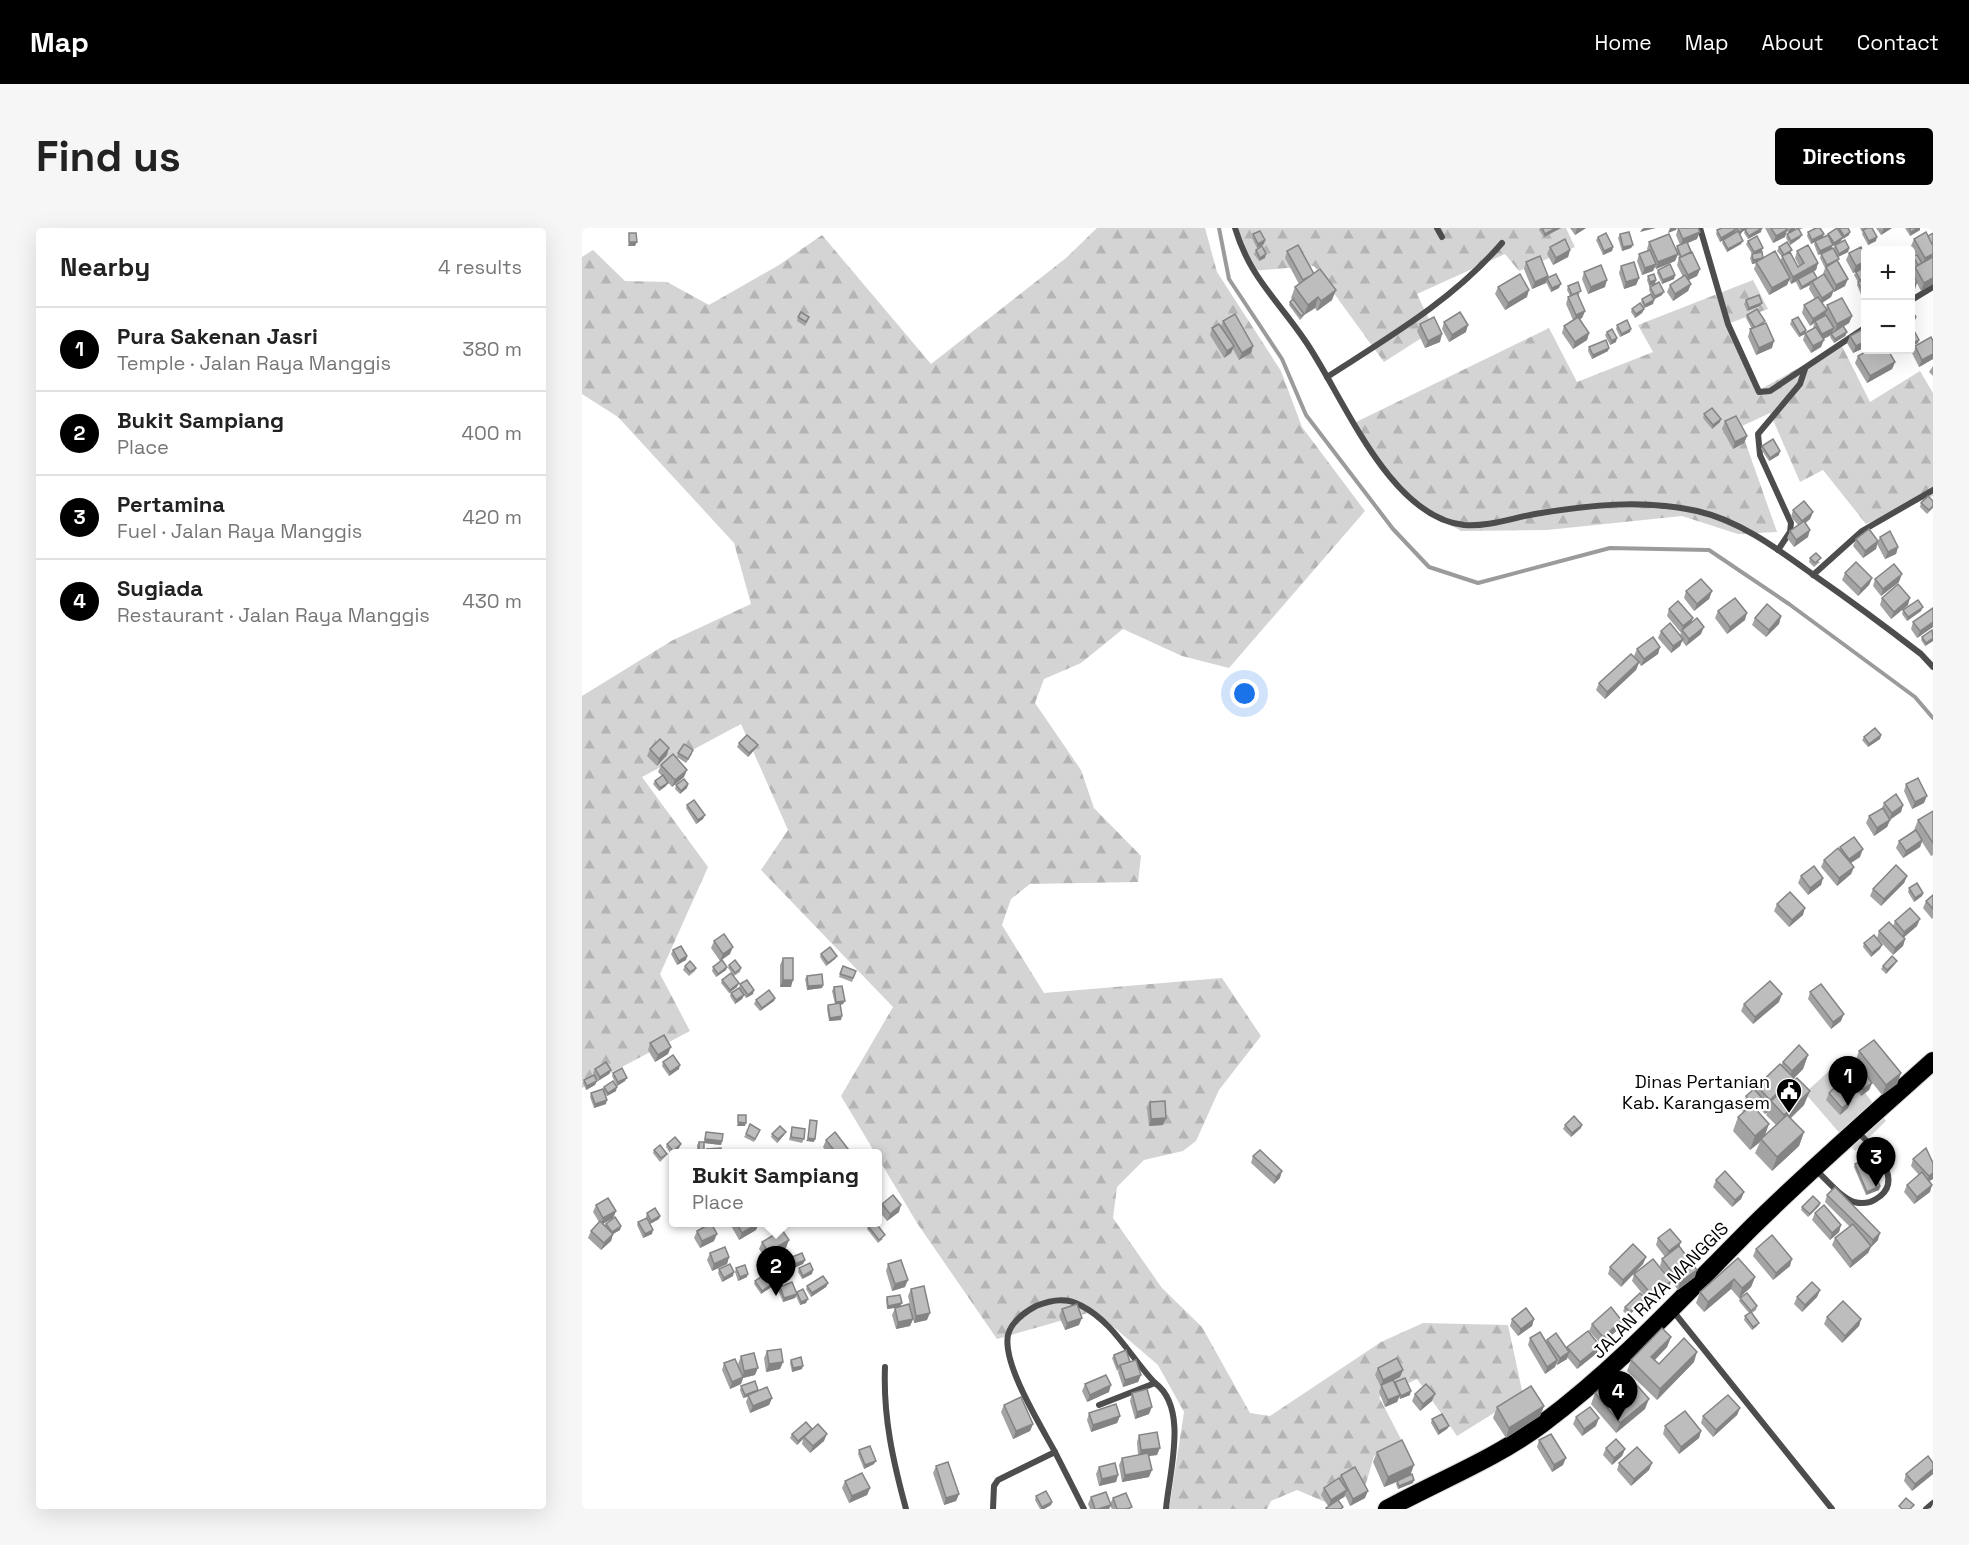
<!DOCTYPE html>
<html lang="en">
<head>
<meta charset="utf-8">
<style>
  :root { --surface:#fff; --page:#f6f6f6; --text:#222; --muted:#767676; --line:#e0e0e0; --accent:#000 }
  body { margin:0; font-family:"Space Grotesk",sans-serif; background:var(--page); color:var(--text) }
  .controls { position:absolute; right:18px; top:18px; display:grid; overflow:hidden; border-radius:6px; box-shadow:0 6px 24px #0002 }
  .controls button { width:54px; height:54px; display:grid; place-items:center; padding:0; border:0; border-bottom:2px solid var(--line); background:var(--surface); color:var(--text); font:30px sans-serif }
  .you { position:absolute; left:663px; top:466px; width:21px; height:21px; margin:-15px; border:4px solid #fff; border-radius:50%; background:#1a73e8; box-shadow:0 0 0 9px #1a73e833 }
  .badge { display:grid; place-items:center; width:39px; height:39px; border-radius:50%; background:var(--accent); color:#fff; font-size:20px; font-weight:700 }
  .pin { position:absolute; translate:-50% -50px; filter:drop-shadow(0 2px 3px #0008) }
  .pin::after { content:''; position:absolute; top:32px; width:21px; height:18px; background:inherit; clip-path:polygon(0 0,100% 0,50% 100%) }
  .popup { position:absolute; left:87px; top:921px; width:213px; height:78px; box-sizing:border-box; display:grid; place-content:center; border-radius:6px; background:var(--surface); filter:drop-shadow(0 2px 4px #0005); font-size:20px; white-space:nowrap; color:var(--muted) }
  .popup b { font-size:22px; color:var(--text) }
  .popup::after { content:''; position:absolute; left:50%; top:100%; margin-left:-12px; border:12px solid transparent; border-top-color:var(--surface) }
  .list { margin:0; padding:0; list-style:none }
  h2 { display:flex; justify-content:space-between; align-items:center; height:78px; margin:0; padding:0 24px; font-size:26px }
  h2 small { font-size:20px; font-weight:400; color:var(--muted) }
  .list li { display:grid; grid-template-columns:39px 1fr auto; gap:18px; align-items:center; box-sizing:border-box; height:84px; padding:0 24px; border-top:2px solid var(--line) }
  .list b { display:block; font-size:22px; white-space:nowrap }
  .list p { margin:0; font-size:20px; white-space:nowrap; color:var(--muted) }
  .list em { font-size:20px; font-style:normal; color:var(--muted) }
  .map { position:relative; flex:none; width:1351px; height:1281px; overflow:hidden; border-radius:6px }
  header { display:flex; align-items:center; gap:36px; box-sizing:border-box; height:84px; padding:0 30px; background:var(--accent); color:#fff }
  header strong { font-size:28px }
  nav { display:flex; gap:33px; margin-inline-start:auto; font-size:21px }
  .intro { display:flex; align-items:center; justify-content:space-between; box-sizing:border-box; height:144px; padding:0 36px }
  h1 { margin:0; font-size:42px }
  .button { padding:15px 27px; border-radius:6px; background:var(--accent); color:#fff; font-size:21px; font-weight:700 }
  main { display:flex; gap:36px; padding:0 36px }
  aside { flex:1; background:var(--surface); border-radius:6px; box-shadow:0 6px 24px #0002 }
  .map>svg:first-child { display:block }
  .green { fill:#d4d4d4 }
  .forest { fill:url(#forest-firs) }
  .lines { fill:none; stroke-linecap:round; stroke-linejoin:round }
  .stream { stroke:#9b9b9b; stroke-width:4 }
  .highway-casing { stroke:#dbdbdb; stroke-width:20 }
  .street { stroke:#4d4d4d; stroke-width:6 }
  .highway { stroke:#000; stroke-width:18 }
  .wall { fill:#a3a3a3; fill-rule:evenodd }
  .shaded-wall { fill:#848484 }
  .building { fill:#bdbdbd; stroke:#848484; stroke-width:1.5 }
  .labels { text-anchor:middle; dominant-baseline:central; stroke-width:4.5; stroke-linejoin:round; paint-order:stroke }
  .poi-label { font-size:18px; fill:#000; stroke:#fff; text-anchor:end }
  .street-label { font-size:18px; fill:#000; stroke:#fff }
</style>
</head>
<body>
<header>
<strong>Map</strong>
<nav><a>Home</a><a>Map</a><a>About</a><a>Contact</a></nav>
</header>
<div class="intro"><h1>Find us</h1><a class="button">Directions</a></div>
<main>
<aside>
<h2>Nearby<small>4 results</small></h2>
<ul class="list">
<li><span class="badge">1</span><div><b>Pura Sakenan Jasri</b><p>Temple · Jalan Raya Manggis</p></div><em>380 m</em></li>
<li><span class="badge">2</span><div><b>Bukit Sampiang</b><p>Place</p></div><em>400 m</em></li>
<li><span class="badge">3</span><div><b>Pertamina</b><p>Fuel · Jalan Raya Manggis</p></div><em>420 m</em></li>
<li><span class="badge">4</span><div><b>Sugiada</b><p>Restaurant · Jalan Raya Manggis</p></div><em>430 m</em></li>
</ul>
</aside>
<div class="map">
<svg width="1351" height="1281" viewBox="0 0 1351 1281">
  <defs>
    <pattern id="forest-firs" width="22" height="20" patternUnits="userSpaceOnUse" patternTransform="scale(1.5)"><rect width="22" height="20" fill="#d4d4d4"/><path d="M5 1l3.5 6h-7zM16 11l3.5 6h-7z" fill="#b4b4b4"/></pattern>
  </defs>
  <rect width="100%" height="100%" fill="#fff"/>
  <path class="green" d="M1259 832 1304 893 1273 923 1223 865Z"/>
  <g class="forest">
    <path d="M515 0H623L635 44 699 143 720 199 783 283 647 440 600 428 541 401 499 435 462 451 453 475 499 542 512 580 559 628 556 654 448 656 429 671 420 697 462 765 640 750 679 808 637 862 614 913 601 923 562 932 535 959 531 990 580 1060 620 1099 668 1185 688 1188 799 1114 841 1095 926 1097 941 1167 875 1208 835 1151 797 1169 820 1213 792 1228 783 1259 748 1276 715 1262 689 1273 685 1281H587L602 1184 576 1137 513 1083 415 1111 335 995 259 868 311 779 179 642 206 602 159 496 60 549 126 639 78 746 108 803 0 860V468L91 412 169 376 152 315 36 189 0 166V29L11 22 43 53 85 54 127 77 197 37 240 7 349 136 484 30Z"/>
    <path d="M653 0H984L993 19 937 43 923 26 835 66 852 102 802 134 732 38 668 43Z"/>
    <path d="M1171 52 1186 81 1148 95 1179 161 1259 116 1288 174 1338 143 1351 165V268L1284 296 1241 242 1218 254 1188 185 1158 199 1195 304 1156 306 1100 288 965 302 879 303 824 270 770 196 967 100 995 154 1071 124 1056 97Z"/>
  </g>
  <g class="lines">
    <path class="stream" d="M637 0 647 51 700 131 724 187 811 301 847 339 896 355 1028 320 1127 322 1207 376 1333 469 1351 490"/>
    <g class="highway-casing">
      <path id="highway" d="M805 1281C856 1253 913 1231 960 1196 1038 1138 1102 1067 1171 998 1229 941 1291 887 1351 833"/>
    </g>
    <g class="street">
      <path d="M653 0C668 50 696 72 724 114 761 168 807 289 882 297 906 299 930 290 953 286 1006 277 1061 271 1115 283 1159 293 1197 322 1233 348 1269 373 1304 399 1339 426L1351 439"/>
      <path d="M855 0 860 9"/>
      <path d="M1118 0 1146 96 1177 164 1188 163 1284 99"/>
      <path d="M1328 73 1351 59"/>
      <path d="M745 149C807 109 871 72 920 15"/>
      <path d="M1196 322 1208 304 1209 295 1178 227 1176 206 1218 156 1223 141"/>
      <path d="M1231 347 1280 303 1351 262"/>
      <path d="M1233 941C1245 952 1257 968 1272 974 1280 976 1288 975 1294 971 1325 953 1290 918 1275 903"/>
      <path d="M1091 1083 1250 1281"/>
      <path d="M303 1139C301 1189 311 1233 324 1281"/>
      <path d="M517 1177 573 1155C607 1180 587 1245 584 1281"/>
      <path d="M473 1224C459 1198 420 1136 426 1107 429 1094 443 1084 454 1078 468 1072 484 1069 498 1077 532 1094 548 1129 573 1155"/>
      <path d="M411 1281 412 1258 416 1252 473 1224 502 1281"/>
      <path d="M1344 1281 1351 1275"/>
    </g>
    <use href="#highway" class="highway"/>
  </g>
  <g class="wall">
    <path d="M958 0H979L962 9 957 2Z"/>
    <path d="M988 0H1004L993 7Z"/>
    <path d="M1096 0 1115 11 1106 15 1118 41 1115 48 1106 52 1109 56 1106 63 1091 73 1085 64 1088 57 1101 49 1095 37 1097 30 1096 26 1093 33 1074 41 1073 39 1071 43 1060 47 1055 33 1057 26 1066 23 1065 21 1067 14 1094 22 1095 18 1098 17 1094 7Z"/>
    <path d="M1140 0H1166L1160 4 1157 7 1159 16 1145 24 1140 15 1141 12 1138 14 1134 6 1135 2Z"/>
    <path d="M1183 0H1213L1212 2 1206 5 1205 2 1203 9 1191 15Z"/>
    <path d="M1214 0H1221L1217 2 1218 10 1208 17 1204 10 1205 6 1215 1Z"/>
    <path d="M1254 0H1266L1267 7 1261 11H1260L1259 13 1250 18 1249 21 1236 27 1232 16 1233 14 1229 16 1225 8 1226 4 1242 6 1241 9 1246 7V6Z"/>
    <path d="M1278 0H1290L1294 13 1286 17 1280 6 1281 3 1280 4Z"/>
    <path d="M1294 0H1310L1299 7Z"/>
    <path d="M1323 0H1338V2L1328 8Z"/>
    <path d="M1163 2 1179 4 1166 11 1162 5Z"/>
    <path d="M1351 5V56L1339 63 1335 55 1333 61 1329 64V43L1330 46 1334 39 1330 32 1331 28 1334 27 1329 18 1332 11 1346 8Z"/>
    <path d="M671 6 683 12 682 16 675 20 670 10Z"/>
    <path d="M1038 6 1051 17 1049 20 1040 23 1036 10Z"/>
    <path d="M1016 9 1031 19 1030 23 1021 27 1014 12Z"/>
    <path d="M1166 13 1180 23 1176 25 1181 30 1198 33 1200 29 1195 23 1197 19 1209 26 1216 39 1217 38 1213 30 1215 23 1236 35 1234 42 1232 43 1235 50 1241 46 1243 40 1238 30 1239 26 1251 21 1253 17 1267 20 1266 24 1256 29V34L1263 58 1252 64 1251 63 1249 69 1240 75 1244 81 1245 77 1270 88 1267 95 1261 99 1265 104 1263 108 1252 115 1248 109 1249 107 1241 111 1239 119 1229 125 1221 112 1223 105 1231 101 1232 95 1228 98 1220 85 1222 77 1233 71 1227 61 1228 57 1218 62 1214 54 1215 53 1209 56 1207 52 1205 57 1187 67 1172 41 1174 35 1170 36 1168 30 1170 26 1164 16Z"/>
    <path d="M968 19 988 22 986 29 971 37 965 26Z"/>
    <path d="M674 22 683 30 677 33 672 26Z"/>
    <path d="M705 23 732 46 750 72 735 83 733 80 722 87 721 89 718 92 707 77 708 74 711 72 709 70 713 59 717 56 703 30Z"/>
    <path d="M1267 25 1284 28V67L1280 69 1275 57 1276 54 1272 47 1274 44 1271 45 1264 32Z"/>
    <path d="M944 34 966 50 977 60 969 64 964 54V55L950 61 942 41Z"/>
    <path d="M1039 38 1057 50 1054 57 1042 61 1037 45Z"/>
    <path d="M1076 42 1093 47 1092 51 1080 56 1075 45Z"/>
    <path d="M1002 44 1023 59 1006 66 1000 51Z"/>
    <path d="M1066 48 1073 56 1067 58 1065 52Z"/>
    <path d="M986 58 998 66 996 67 1003 83 1000 90 998 91 1007 105 1005 112 991 121 980 105 982 98 991 92 984 76 986 69 988 68 985 62Z"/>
    <path d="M916 59 945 69 923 82 913 66Z"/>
    <path d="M1068 59 1080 67 1072 71 1071 76 1062 80 1059 74 1060 71 1070 68 1067 62Z"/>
    <path d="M1284 71V81L1280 76 1281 73Z"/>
    <path d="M1164 72 1178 78 1165 83 1162 76Z"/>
    <path d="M1050 81H1062L1060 85 1053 90 1049 84Z"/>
    <path d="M1165 87 1182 95 1190 120 1174 127 1166 109 1168 101H1170L1164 90Z"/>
    <path d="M216 89 226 93 223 98 215 93Z"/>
    <path d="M1210 92 1223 106 1217 109 1208 96Z"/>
    <path d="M641 93 671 118 669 125 657 132 651 121 649 125 642 130 628 107 630 100 639 98Z"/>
    <path d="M862 94 884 104 867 114 860 101Z"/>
    <path d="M838 96 858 114 843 120 835 103Z"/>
    <path d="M1035 97 1048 104 1038 109 1034 101Z"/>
    <path d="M1284 101V119L1271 125 1265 115 1268 108Z"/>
    <path d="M1025 104 1034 114 1028 117 1023 107Z"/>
    <path d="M1351 113V131L1337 139 1330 125 1333 118Z"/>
    <path d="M1007 119 1026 123 1010 131 1006 123Z"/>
    <path d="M1276 128 1313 134 1310 141 1285 155 1273 135Z"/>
    <path d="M1351 138V148L1347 144Z"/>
    <path d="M1122 186 1138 194 1130 201 1121 190Z"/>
    <path d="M1143 193 1165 208 1162 215 1151 221 1140 201Z"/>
    <path d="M1180 218 1197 227 1187 233 1179 221Z"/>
    <path d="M1351 273V280L1345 286 1338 279 1339 275Z"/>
    <path d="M1211 282 1231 284 1228 291 1223 295 1226 309 1212 319 1205 310 1208 303 1216 297 1209 289Z"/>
    <path d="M1298 309 1316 319 1314 326 1303 331 1295 316 1294 321 1281 330 1271 318 1274 311 1296 313Z"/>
    <path d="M1228 330 1238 334 1232 339 1227 334Z"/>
    <path d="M1263 345 1290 350 1287 357 1276 368 1260 352Z"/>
    <path d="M1293 351 1317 354 1299 368 1291 358Z"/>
    <path d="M1104 363H1130L1127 371 1112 383 1102 370Z"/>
    <path d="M1300 370 1326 377 1309 391 1298 377Z"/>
    <path d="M1351 380V399L1335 410 1329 401 1331 394Z"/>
    <path d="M1087 381 1111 390 1109 395 1119 406 1104 418 1100 413 1098 418 1089 425 1076 410 1079 403 1098 407 1099 405 1085 388Z"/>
    <path d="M1321 382 1339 383 1325 393 1320 386Z"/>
    <path d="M1136 383 1163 392 1145 406 1133 390Z"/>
    <path d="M1199 388 1197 396 1184 409 1170 397 1173 390Z"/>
    <path d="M1351 403V413L1343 418 1339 412 1340 409Z"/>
    <path d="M1078 419 1076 426 1059 438 1057 435 1054 442 1023 471 1014 462 1017 455 1055 433 1052 428 1055 421Z"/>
    <path d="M1299 507 1298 511 1286 519 1280 512 1282 509Z"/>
    <path d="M157 515 174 520 166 529 155 519Z"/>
    <path d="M68 521 85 527 75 538 65 528Z"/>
    <path d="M96 525 110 526 104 535 95 529Z"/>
    <path d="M79 537 102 549 90 559 84 552V558L77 563 71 556 73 553 80 548 76 544Z"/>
    <path d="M106 556 105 560 98 566 93 561 94 557Z"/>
    <path d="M1324 556 1342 575 1330 581 1322 563Z"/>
    <path d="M1302 575 1321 577 1319 584 1308 592 1305 599 1292 608 1284 595 1287 588 1300 580Z"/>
    <path d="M105 577 121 591 114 596 104 580Z"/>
    <path d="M1351 583V627L1349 628 1340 614 1338 619 1321 630 1314 620 1317 613 1332 602 1336 592Z"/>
    <path d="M1258 619 1278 629 1269 635 1272 639 1269 646 1255 658 1239 639 1242 632 1257 622Z"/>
    <path d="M1219 648 1241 650 1239 657 1226 667 1216 655Z"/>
    <path d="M1325 648 1322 655 1299 678 1288 668 1291 661Z"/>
    <path d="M1327 660 1341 665 1340 668 1332 674 1326 664Z"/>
    <path d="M1351 667V690L1350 691 1341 680 1344 673Z"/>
    <path d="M1195 676 1221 687 1207 699 1192 683Z"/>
    <path d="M1313 693 1335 698 1322 709 1323 711 1321 718 1311 727 1295 710 1297 703 1311 698Z"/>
    <path d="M132 713 148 726 138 733 129 720Z"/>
    <path d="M1282 715 1300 717 1298 721 1289 729 1281 719Z"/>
    <path d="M91 722 105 728 104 732 95 737 89 726Z"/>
    <path d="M239 726 253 731 244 738 238 729Z"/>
    <path d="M201 730 209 759H198V737Z"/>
    <path d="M1313 736 1304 746 1299 741 1301 738Z"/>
    <path d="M147 737 159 740 158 744 152 748 146 740Z"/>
    <path d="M103 738 114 740 113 743 107 748 101 742Z"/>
    <path d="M261 738 274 743 270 754 257 749Z"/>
    <path d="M131 739 144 742 134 749 130 743Z"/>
    <path d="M225 748 241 757 240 760 225 762 223 751Z"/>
    <path d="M140 752 155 759 147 765 139 755Z"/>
    <path d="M158 756 171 766 164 770 159 763 162 767 160 771 153 776 148 768 149 765 157 760Z"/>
    <path d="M252 759 261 776 258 777 259 792 247 793 245 781 246 777 253 776 250 763Z"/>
    <path d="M1228 764 1259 793 1249 801 1226 771Z"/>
    <path d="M193 770 192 773 178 783 172 776 174 772Z"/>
    <path d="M1197 774 1171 796 1159 783 1162 776Z"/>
    <path d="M68 815 86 826 73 834 66 822Z"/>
    <path d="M1277 823 1319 845 1315 856 1300 867 1289 853 1290 855 1287 862 1279 868 1267 852 1270 845 1278 839 1273 834Z"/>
    <path d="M1226 827 1221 841 1212 850 1210 854 1222 877 1209 890 1222 904 1217 918 1190 943 1173 925 1178 914 1168 922 1151 903 1156 889 1161 884 1159 882 1164 868 1173 862 1175 858 1199 837 1201 834ZM1176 879 1183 886 1186 884 1184 887 1194 897 1183 907 1174 882Z"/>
    <path d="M81 834 97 841 87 848 80 838Z"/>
    <path d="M13 841 29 842 27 846 16 853 11 845Z"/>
    <path d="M31 845 43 853 35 858 30 848Z"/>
    <path d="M2 852 13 857 4 862 1 855Z"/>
    <path d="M22 859 34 863 25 868 22 865 24 876 12 880 8 869 9 865 21 861Z"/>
    <path d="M1247 865 1269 873 1266 880 1258 887 1244 872Z"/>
    <path d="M568 874 581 897 567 898 565 881Z"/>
    <path d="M983 897 999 900 989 909 981 901Z"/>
    <path d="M210 899 222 911 220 915 207 912Z"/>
    <path d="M124 904 140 913 139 917 122 915V926H115V917L117 914H122Z"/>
    <path d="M177 905 172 914 162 909 164 906Z"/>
    <path d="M190 906 202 907 195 915 189 909Z"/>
    <path d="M244 912 264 926H246L241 919Z"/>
    <path d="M85 916H99L97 920 89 926 84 919Z"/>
    <path d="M72 922 85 926 83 929 78 934 71 925Z"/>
    <path d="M671 928 698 950 692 956 669 935Z"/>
    <path d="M1331 931 1351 935V951L1347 953 1348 964 1332 976 1322 964 1325 957 1337 947 1329 938Z"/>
    <path d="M1273 936 1298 958 1297 962 1284 967 1272 939Z"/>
    <path d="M1134 952 1162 964 1159 971 1150 979 1131 959Z"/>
    <path d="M1245 967 1296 1012 1289 1019 1286 1025 1268 1040 1250 1017 1253 1010 1268 999 1243 974Z"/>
    <path d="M1238 975 1237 978 1226 989 1219 982 1220 979Z"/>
    <path d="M300 976 317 984 305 993 297 983Z"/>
    <path d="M14 977 34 983 31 990 21 996 23 997 24 996 39 998 38 1002 31 1006 29 1013 19 1022 6 1010 9 1003 17 994 11 984Z"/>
    <path d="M65 985 78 988 77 991 68 996 70 1006 61 1010 55 997 56 994 64 990V988Z"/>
    <path d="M1233 985 1259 997 1257 1004 1248 1012 1230 992Z"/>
    <path d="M147 994H177L174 1002 157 1012Z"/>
    <path d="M286 998 301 1011 296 1015 285 1001Z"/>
    <path d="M115 1003 132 1013 118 1020 112 1010Z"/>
    <path d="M1076 1010 1099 1014 1097 1018 1113 1049 1096 1062 1089 1053 1087 1060 1068 1075 1050 1053 1052 1046 1087 1050 1078 1038 1080 1031 1083 1029 1074 1017Z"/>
    <path d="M180 1014 204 1020 195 1025 205 1033 192 1039 188 1031 189 1028 186 1030 190 1038 189 1042 178 1046 174 1037 176 1034 184 1031 177 1021Z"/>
    <path d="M1174 1021 1208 1038 1191 1052 1171 1028Z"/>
    <path d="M128 1025 147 1029 145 1036 130 1043 125 1032Z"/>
    <path d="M210 1029 223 1032 221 1036 212 1040 209 1033Z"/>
    <path d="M1064 1029 1061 1036 1039 1059 1026 1046 1028 1039Z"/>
    <path d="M1156 1030 1173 1049 1169 1059 1157 1070 1149 1061 1122 1084 1114 1075 1118 1064Z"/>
    <path d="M306 1036 323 1059 310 1063 304 1043Z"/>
    <path d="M154 1040 165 1049 156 1053 153 1044Z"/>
    <path d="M217 1040 230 1046 220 1051 216 1044Z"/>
    <path d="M137 1041 151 1048 140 1054 136 1045Z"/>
    <path d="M173 1053 197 1054 179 1066 172 1056Z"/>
    <path d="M246 1055 244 1059 229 1069 224 1061 225 1058Z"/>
    <path d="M198 1059 214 1065 215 1064 224 1075 218 1077 214 1068 213 1070 201 1074 196 1062Z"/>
    <path d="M329 1061 345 1092 332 1095 326 1068Z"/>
    <path d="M1238 1062 1235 1069 1220 1084 1212 1076 1215 1069Z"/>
    <path d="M305 1069 318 1078 331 1091 328 1098 314 1101 310 1087 313 1080 305 1081 304 1072Z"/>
    <path d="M1158 1070 1175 1078 1174 1082 1170 1085 1175 1098 1170 1102 1162 1092 1163 1088 1167 1085 1157 1073Z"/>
    <path d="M1061 1074 1046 1088 1041 1083 1043 1079Z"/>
    <path d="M480 1081 497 1097 483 1102 477 1088Z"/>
    <path d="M1245 1089 1279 1091 1277 1098 1260 1115 1242 1096Z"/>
    <path d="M930 1091H952L950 1098 936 1108 928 1098Z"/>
    <path d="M1010 1096 1038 1100 1019 1116 1007 1103Z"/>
    <path d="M1089 1109 1085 1119 1073 1132 1077 1136 1112 1134 1075 1172 1045 1143 1049 1132Z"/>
    <path d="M948 1110 964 1114 965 1112 985 1120V1119L1015 1125 995 1141 985 1129V1131L975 1137 974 1136 973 1139 963 1146 946 1117Z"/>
    <path d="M185 1123 201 1134 198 1141 184 1144 182 1130Z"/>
    <path d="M532 1127 548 1134 559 1147 556 1154 541 1159 536 1144 537 1142 535 1143 530 1130Z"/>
    <path d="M159 1128 173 1147 161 1150 159 1156 148 1161 140 1142 142 1135 157 1138 156 1136Z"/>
    <path d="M209 1132 220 1141 210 1144 208 1135Z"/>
    <path d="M796 1140 821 1142 818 1149 811 1153 813 1156V1154L828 1167 818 1171 817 1169 815 1174 803 1179 797 1164 799 1159 793 1147Z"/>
    <path d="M503 1156 527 1164 505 1174 500 1163Z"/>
    <path d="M159 1158 176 1162 175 1164 190 1170 187 1177 168 1185 164 1174 166 1169 161 1170 158 1162Z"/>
    <path d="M1030 1163 1063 1181 1034 1205 1009 1176 1013 1165Z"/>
    <path d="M550 1165 567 1186 553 1191 548 1173Z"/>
    <path d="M833 1166 850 1173 838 1183 830 1173Z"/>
    <path d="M422 1177 451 1196 448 1203 431 1211 419 1184Z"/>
    <path d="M962 1178 958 1188 924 1210 911 1190 915 1179Z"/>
    <path d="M1158 1180 1155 1187 1131 1209 1119 1195 1121 1188Z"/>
    <path d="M507 1185 538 1188 535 1195 509 1204 505 1192Z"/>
    <path d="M994 1189 1014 1198 1000 1208 991 1196Z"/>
    <path d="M850 1191 867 1198 865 1201 856 1207 849 1195Z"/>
    <path d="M1083 1198 1119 1203 1117 1210 1097 1226 1081 1206Z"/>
    <path d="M230 1201 242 1213 228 1225 220 1216 221 1211 215 1217 208 1210 210 1206Z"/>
    <path d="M557 1207 575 1227 567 1228V1249L540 1254 537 1237 540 1230 556 1227 555 1214Z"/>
    <path d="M957 1212 981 1237 970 1244 955 1219Z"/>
    <path d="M1024 1220 1043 1221 1040 1228 1030 1237 1021 1227Z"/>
    <path d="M277 1222 292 1236 282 1241 276 1226Z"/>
    <path d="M795 1224 828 1247 831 1255 816 1261 814 1256 815 1254 802 1259 791 1234Z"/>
    <path d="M1037 1235H1070L1067 1242 1049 1258 1035 1242Z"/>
    <path d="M1351 1235V1246L1330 1263 1322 1253 1324 1246Z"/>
    <path d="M354 1238 377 1266 374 1273 362 1277 351 1245Z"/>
    <path d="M517 1239 536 1247 534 1254 517 1258 514 1246Z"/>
    <path d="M759 1247 783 1270 768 1278 763 1267 762 1269 756 1272 761 1279 760 1281H744L746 1278 739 1267 742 1260 757 1250Z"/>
    <path d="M263 1253 288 1260 285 1267 267 1275 260 1260Z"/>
    <path d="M454 1268 470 1274 469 1277 462 1281H458L453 1272Z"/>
    <path d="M509 1269 528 1276 531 1270 549 1281H530L528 1278 527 1281H508L506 1276Z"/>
  </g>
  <g class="shaded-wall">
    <path d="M974 0H979L962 9 963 6Z"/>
    <path d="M995 0H1004L993 7Z"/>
    <path d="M1062 0H1074L1058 4 1060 1Z"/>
    <path d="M1088 0H1095L1094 2 1086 5Z"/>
    <path d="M1161 0H1166L1160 4 1159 6 1156 7 1158 4Z"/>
    <path d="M1180 0 1179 4 1166 11 1167 8Z"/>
    <path d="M1210 0H1213L1212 2 1206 5 1208 1Z"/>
    <path d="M1302 0H1310L1299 7Z"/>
    <path d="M1336 0H1338V2L1328 8 1329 4Z"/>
    <path d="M1153 2 1152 6 1138 14 1139 10Z"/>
    <path d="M1205 2 1203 9 1191 15 1194 8Z"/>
    <path d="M1118 4 1115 11 1098 18 1101 11Z"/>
    <path d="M1268 4 1267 7 1261 11 1262 8Z"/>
    <path d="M1242 6 1240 10 1229 16 1230 12Z"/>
    <path d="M1220 7 1218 10 1208 17 1209 13Z"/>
    <path d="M1261 9 1259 13 1251 18 1252 15Z"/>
    <path d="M1295 9 1294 13 1286 17 1287 13Z"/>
    <path d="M683 12 682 16 675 20 676 16Z"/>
    <path d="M1161 13 1159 16 1145 24 1146 21Z"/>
    <path d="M47 14H55L53 18H46Z"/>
    <path d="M1051 17 1049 20 1040 23 1041 19Z"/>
    <path d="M1251 17 1249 21 1236 27 1238 23Z"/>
    <path d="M1031 19 1030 23 1021 27 1022 23Z"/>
    <path d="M1181 20 1180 23 1171 28 1172 24Z"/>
    <path d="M1267 20 1266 24 1256 29 1257 26Z"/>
    <path d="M988 22 986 29 971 37 974 30Z"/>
    <path d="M684 26 683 30 677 33 678 30Z"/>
    <path d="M1096 26 1093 33 1074 41 1076 34Z"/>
    <path d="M1351 26V32L1340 38 1343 30Z"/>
    <path d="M1181 30 1180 34 1170 36 1171 32Z"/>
    <path d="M1284 33 1283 39 1271 45 1274 38Z"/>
    <path d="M1236 35 1234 42 1216 52V51L1215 53 1209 56 1211 49Z"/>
    <path d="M1074 36 1071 43 1060 47 1063 40Z"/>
    <path d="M1118 41 1115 48 1103 54 1106 47Z"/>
    <path d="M1093 47 1092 51 1080 56 1081 52Z"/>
    <path d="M966 48 964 55 950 61 953 54Z"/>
    <path d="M1057 50 1054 57 1042 61 1044 54Z"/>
    <path d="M1208 50 1205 57 1187 67 1190 60Z"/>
    <path d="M1351 50V56L1339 63 1342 55Z"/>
    <path d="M1266 51 1263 58 1252 64 1254 57Z"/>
    <path d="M1025 52 1023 59 1006 66 1009 59Z"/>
    <path d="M1074 52 1073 56 1067 58 1068 54Z"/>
    <path d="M1230 54 1228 57 1218 62 1220 59Z"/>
    <path d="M1335 54 1333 61 1329 64V58Z"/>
    <path d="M979 56 977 60 969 64 970 60Z"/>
    <path d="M1109 56 1106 63 1091 73 1093 66Z"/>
    <path d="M754 62 750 72 735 83 739 73Z"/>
    <path d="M947 62 945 69 923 82 926 75Z"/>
    <path d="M1252 62 1249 69 1237 77 1240 70Z"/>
    <path d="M1082 64 1080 67 1071 72 1073 68Z"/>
    <path d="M736 69 733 80 722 87 726 77Z"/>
    <path d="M1072 72 1071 76 1062 80 1063 77Z"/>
    <path d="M1180 75 1178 78 1165 83 1167 80Z"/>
    <path d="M1062 81 1060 85 1053 90 1054 86Z"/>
    <path d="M1245 82 1242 89 1233 93 1232 95 1228 98 1231 91Z"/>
    <path d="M1003 83 1000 90 992 94 994 87Z"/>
    <path d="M1270 88 1267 95 1253 103 1255 96Z"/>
    <path d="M1334 89 1332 97 1329 99V94Z"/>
    <path d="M886 97 884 104 867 114 870 107Z"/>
    <path d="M1252 100 1249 107 1238 113 1240 106Z"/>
    <path d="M1049 101 1048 104 1038 109 1040 106Z"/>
    <path d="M1224 102 1223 106 1217 109 1218 106Z"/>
    <path d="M1265 104 1263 108 1252 115 1253 111Z"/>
    <path d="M1007 105 1005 112 991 121 993 114Z"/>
    <path d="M860 106 858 114 843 120 846 113Z"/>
    <path d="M1035 110 1034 114 1028 117 1030 113Z"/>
    <path d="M1242 112 1239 119 1229 125 1231 118Z"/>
    <path d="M1337 112 1336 115 1329 119V116Z"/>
    <path d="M1192 113 1190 120 1174 127 1177 120Z"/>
    <path d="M1284 113V119L1271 125 1274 118Z"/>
    <path d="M652 118 649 125 642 130 645 123Z"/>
    <path d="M671 118 669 125 657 132 660 125Z"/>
    <path d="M1027 120 1026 123 1010 131 1011 127Z"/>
    <path d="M1351 126V131L1337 139 1340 132Z"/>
    <path d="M1313 134 1310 141 1285 155 1288 148Z"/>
    <path d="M1139 191 1138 194 1130 201 1131 197Z"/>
    <path d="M1165 208 1162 215 1151 221 1153 214Z"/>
    <path d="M1198 223 1197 227 1187 233 1188 230Z"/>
    <path d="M1231 284 1228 291 1218 300 1220 293Z"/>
    <path d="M1228 302 1226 309 1212 319 1214 312Z"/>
    <path d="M1296 313 1294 321 1281 330 1283 323Z"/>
    <path d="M1316 319 1314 326 1303 331 1306 324Z"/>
    <path d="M1320 346 1317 354 1299 368 1301 361Z"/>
    <path d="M1290 350 1287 357 1276 368 1279 361Z"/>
    <path d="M1130 363 1127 371 1112 383 1115 376Z"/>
    <path d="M1328 370 1326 377 1309 391 1312 384Z"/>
    <path d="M1341 379 1339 383 1325 393 1326 389Z"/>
    <path d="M1165 385 1163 392 1145 406 1148 399Z"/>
    <path d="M1199 388 1197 396 1184 409 1187 402Z"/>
    <path d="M1111 390 1108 397 1100 402 1101 398Z"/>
    <path d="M1351 394V399L1335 410 1338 403Z"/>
    <path d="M1122 399 1119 406 1104 418 1107 411Z"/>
    <path d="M1351 410V413L1343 418 1344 415Z"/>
    <path d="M1101 411 1098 418 1089 425 1091 418Z"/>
    <path d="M1078 419 1076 426 1059 438 1062 431Z"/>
    <path d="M1057 434 1054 442 1023 471 1025 464Z"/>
    <path d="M1299 507 1298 511 1286 519 1287 516Z"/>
    <path d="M176 517 174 520 166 529 167 525Z"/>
    <path d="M87 520 85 527 75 538 77 531Z"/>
    <path d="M105 542 102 549 90 559 93 552Z"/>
    <path d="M86 555 84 558 77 563 78 560Z"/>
    <path d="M106 556 105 560 98 566 99 563Z"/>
    <path d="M1345 568 1342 575 1330 581 1333 574Z"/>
    <path d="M1321 577 1319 584 1307 592 1310 585Z"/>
    <path d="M123 587 121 591 114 596 116 592Z"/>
    <path d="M1308 592 1305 599 1292 608 1295 600Z"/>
    <path d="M1340 612 1338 619 1321 630 1324 623Z"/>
    <path d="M1281 621 1278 629 1264 638 1267 631Z"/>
    <path d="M1272 639 1269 646 1255 658 1257 650Z"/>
    <path d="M1325 648 1322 655 1299 678 1302 671Z"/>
    <path d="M1241 650 1239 657 1226 667 1228 660Z"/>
    <path d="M1341 665 1340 668 1332 674 1333 670Z"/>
    <path d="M1223 680 1221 687 1207 699 1210 692Z"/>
    <path d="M1338 691 1335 698 1320 711 1322 704Z"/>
    <path d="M1323 711 1321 718 1311 727 1313 720Z"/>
    <path d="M1300 717 1298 721 1289 729 1290 725Z"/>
    <path d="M151 719 148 726 138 733 141 726Z"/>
    <path d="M105 728 104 732 95 737 97 733Z"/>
    <path d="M255 728 253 731 244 738 246 735Z"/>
    <path d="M1315 733 1313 736 1304 746 1305 742Z"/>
    <path d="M145 739 144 742 134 749 136 746Z"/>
    <path d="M201 752H211L209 759H198Z"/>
    <path d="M157 755 155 759 147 765 148 762Z"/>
    <path d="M241 757 240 760 225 762 226 758Z"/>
    <path d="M172 762 171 766 164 770 166 767Z"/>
    <path d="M1200 766 1197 774 1171 796 1173 789Z"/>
    <path d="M162 767 160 771 153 776 154 772Z"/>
    <path d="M193 770 192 773 178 783 180 780Z"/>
    <path d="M263 773 261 776 253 778 254 774Z"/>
    <path d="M1262 786 1259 793 1249 801 1251 794Z"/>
    <path d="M260 788 259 792 247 793 248 790Z"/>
    <path d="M89 819 86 826 73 834 76 827Z"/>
    <path d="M1226 827 1221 841 1207 855 1212 850 1207 864 1189 873 1186 884 1183 886 1188 872 1204 857 1210 843Z"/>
    <path d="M98 837 97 841 87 848 88 844Z"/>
    <path d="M29 842 27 846 16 853 18 849Z"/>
    <path d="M1319 845 1315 856 1300 867 1304 857Z"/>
    <path d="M45 850 43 853 35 858 36 854Z"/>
    <path d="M15 853 13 857 4 862 5 858Z"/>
    <path d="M1290 855 1287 862 1279 868 1281 861Z"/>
    <path d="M35 859 34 863 25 868 26 865Z"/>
    <path d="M1228 863 1222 877 1197 901 1202 887Z"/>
    <path d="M1179 869 1174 883 1166 890 1172 876Z"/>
    <path d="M25 872 24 876 12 880 13 876Z"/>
    <path d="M1269 873 1266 880 1258 887 1260 880Z"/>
    <path d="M584 890 581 897 567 898 569 891Z"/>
    <path d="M156 894 164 895 163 898H155Z"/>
    <path d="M1187 896 1182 910 1179 911 1178 914 1168 922 1173 908Z"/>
    <path d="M1000 897 999 900 989 909 990 905Z"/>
    <path d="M204 904 202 907 195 915 196 911Z"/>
    <path d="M1222 904 1217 918 1190 943 1195 929Z"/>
    <path d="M226 910 233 911 232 914 224 913Z"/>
    <path d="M123 911 140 913 139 917 122 915Z"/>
    <path d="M99 916 97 920 89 926 91 923Z"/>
    <path d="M700 943 698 950 692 956 694 949Z"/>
    <path d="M1351 945V951L1344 955 1347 948Z"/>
    <path d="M1350 957 1348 964 1332 976 1335 969Z"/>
    <path d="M1298 958 1297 962 1284 967 1285 964Z"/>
    <path d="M1162 964 1159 971 1150 979 1153 972Z"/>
    <path d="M1238 975 1237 978 1226 989 1228 986Z"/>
    <path d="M319 977 317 984 305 993 308 986Z"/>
    <path d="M34 983 31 990 19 997 21 990Z"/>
    <path d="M78 988 77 991 68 996 69 993Z"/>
    <path d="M177 995 174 1002 157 1012 160 1005Z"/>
    <path d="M1259 997 1257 1004 1248 1012 1250 1005Z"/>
    <path d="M39 998 38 1002 31 1006 29 1013 19 1022 22 1015 29 1005Z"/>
    <path d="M71 1002 70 1006 61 1010 63 1006Z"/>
    <path d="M1298 1005 1296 1012 1289 1019 1286 1025 1268 1040 1270 1033 1289 1018 1291 1012Z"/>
    <path d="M135 1006 132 1013 118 1020 120 1013Z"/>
    <path d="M207 1012 204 1020 184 1032 186 1024Z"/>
    <path d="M1099 1014 1096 1021 1084 1030 1087 1023Z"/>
    <path d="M147 1029 145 1036 130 1043 132 1036Z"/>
    <path d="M206 1029 205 1033 192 1039 193 1035Z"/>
    <path d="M1064 1029 1061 1036 1039 1059 1041 1052Z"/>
    <path d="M1210 1031 1208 1038 1191 1052 1194 1045Z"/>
    <path d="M223 1032 221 1036 212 1040 213 1036Z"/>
    <path d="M190 1038 189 1042 178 1046 179 1042Z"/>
    <path d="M231 1042 230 1046 220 1051 221 1048Z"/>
    <path d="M1115 1042 1113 1049 1096 1062 1098 1054Z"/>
    <path d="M152 1044 151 1048 140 1054 142 1050Z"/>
    <path d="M166 1046 165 1049 156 1053 158 1049Z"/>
    <path d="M1173 1049 1169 1059 1157 1070 1160 1060Z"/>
    <path d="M199 1050 197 1054 179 1066 180 1063Z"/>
    <path d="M1152 1051 1149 1061 1122 1084 1126 1074Z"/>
    <path d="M326 1052 323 1059 310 1063 313 1056Z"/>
    <path d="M1089 1053 1087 1060 1068 1075 1071 1068Z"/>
    <path d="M246 1055 244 1059 229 1069 230 1065Z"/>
    <path d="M1238 1062 1235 1069 1220 1084 1223 1077Z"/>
    <path d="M215 1066 213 1070 201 1074 202 1070Z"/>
    <path d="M1063 1070 1061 1074 1046 1088 1048 1084Z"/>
    <path d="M226 1071 224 1075 218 1077 219 1074Z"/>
    <path d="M320 1075 318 1079 305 1081 306 1078Z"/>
    <path d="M348 1085 345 1092 332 1095 334 1088Z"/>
    <path d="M500 1090 497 1097 483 1102 485 1095Z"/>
    <path d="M331 1091 328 1098 314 1101 316 1094Z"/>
    <path d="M952 1091 950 1098 936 1108 939 1101Z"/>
    <path d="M1279 1091 1277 1098 1260 1115 1263 1108Z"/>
    <path d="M1040 1093 1038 1100 1019 1116 1021 1109Z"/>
    <path d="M1177 1095 1175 1098 1170 1102 1171 1099Z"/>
    <path d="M1089 1109 1085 1119 1066 1139 1069 1129Z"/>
    <path d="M1018 1118 1015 1125 995 1141 998 1134Z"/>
    <path d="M987 1124 985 1131 975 1137 978 1130Z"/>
    <path d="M1115 1124 1112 1134 1075 1172 1078 1161Z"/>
    <path d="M975 1132 973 1139 963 1146 965 1139Z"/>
    <path d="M201 1134 198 1141 184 1144 187 1136Z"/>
    <path d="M221 1138 220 1141 210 1144 211 1140Z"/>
    <path d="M176 1140 173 1147 161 1150 159 1156 148 1161 150 1154 160 1150 162 1143Z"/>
    <path d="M821 1142 818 1149 799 1159 801 1152Z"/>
    <path d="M559 1147 556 1154 541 1159 543 1152Z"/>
    <path d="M529 1157 527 1164 505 1174 508 1167Z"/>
    <path d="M176 1162 175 1165 161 1170 163 1167Z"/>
    <path d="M829 1163 828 1167 818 1171 819 1168Z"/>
    <path d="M853 1166 850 1173 838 1183 841 1176Z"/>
    <path d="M818 1167 815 1174 803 1179 806 1172Z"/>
    <path d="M190 1170 187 1177 168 1185 171 1178Z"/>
    <path d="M1067 1171 1063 1181 1034 1205 1038 1195Z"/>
    <path d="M962 1178 958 1188 924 1210 927 1200Z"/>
    <path d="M570 1179 567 1186 553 1191 555 1184Z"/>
    <path d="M1158 1180 1155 1187 1131 1209 1134 1202Z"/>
    <path d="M538 1188 535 1195 509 1204 511 1197Z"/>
    <path d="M1017 1190 1014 1198 1000 1208 1002 1201Z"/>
    <path d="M451 1196 448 1203 431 1211 434 1203Z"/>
    <path d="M867 1198 865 1201 856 1207 857 1203Z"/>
    <path d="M230 1201 222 1209 221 1211 215 1217 216 1213Z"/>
    <path d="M1119 1203 1117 1210 1097 1226 1099 1219Z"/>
    <path d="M245 1206 242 1213 228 1225 231 1218Z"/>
    <path d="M578 1220 575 1227 557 1229 559 1222Z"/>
    <path d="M1043 1221 1040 1228 1030 1237 1032 1230Z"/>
    <path d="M984 1230 981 1237 970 1244 972 1237Z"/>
    <path d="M294 1233 292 1236 282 1241 283 1237Z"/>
    <path d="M1070 1235 1067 1242 1049 1258 1052 1251Z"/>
    <path d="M832 1237 828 1248 802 1259 806 1249Z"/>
    <path d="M1351 1241V1246L1330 1263 1333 1256Z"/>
    <path d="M570 1242 567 1249 540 1254 543 1247Z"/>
    <path d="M536 1247 534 1254 517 1258 520 1251Z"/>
    <path d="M832 1252 831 1255 816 1261 817 1258Z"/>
    <path d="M288 1260 285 1267 267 1275 270 1268Z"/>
    <path d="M765 1262 762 1269 746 1279 749 1272Z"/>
    <path d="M786 1263 783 1270 768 1278 771 1271Z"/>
    <path d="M377 1266 374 1273 362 1277 364 1270Z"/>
    <path d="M470 1274 469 1277 462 1281H459L460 1279Z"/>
    <path d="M529 1277 527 1281H516Z"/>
  </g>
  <g class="building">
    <path d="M960 0H974L963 6Z"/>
    <path d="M1096 0H1116L1118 4 1101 11Z"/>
    <path d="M1140 0H1152L1153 2 1139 10 1135 2Z"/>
    <path d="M1154 0H1158L1160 2 1158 4Z"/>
    <path d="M1166 0H1180L1167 8 1163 2Z"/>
    <path d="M1189 0H1204L1205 2 1194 8Z"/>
    <path d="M1216 0 1220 7 1209 13 1205 6Z"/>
    <path d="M1234 0H1238L1242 6 1230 12 1226 4Z"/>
    <path d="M1255 0 1261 9 1252 15 1246 6Z"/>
    <path d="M1257 0H1266L1268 4 1262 8Z"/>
    <path d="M1285 0H1290L1295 9 1287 13 1281 2Z"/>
    <path d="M1327 0H1336L1329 4Z"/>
    <path d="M678 3 683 12 676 16 671 6Z"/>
    <path d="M1156 3 1161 13 1146 21 1141 12Z"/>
    <path d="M1047 4 1051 17 1041 19 1038 6Z"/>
    <path d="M1344 4 1351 17V26L1343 30 1332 11Z"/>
    <path d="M47 5H54L55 14H47Z"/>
    <path d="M1024 5 1031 19 1022 23 1016 9Z"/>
    <path d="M1351 5V15L1350 16 1346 8Z"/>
    <path d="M1087 6 1096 26 1076 34 1067 14Z"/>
    <path d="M1246 7 1251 17 1238 23 1233 13Z"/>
    <path d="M1175 8 1181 20 1172 24 1166 13Z"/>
    <path d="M983 11 988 22 974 30 968 19Z"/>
    <path d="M1263 12 1267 20 1257 26 1253 17Z"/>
    <path d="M1105 14 1109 24 1099 29 1095 18Z"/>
    <path d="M1205 14 1210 22 1202 27 1197 19Z"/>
    <path d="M716 17 732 46 721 52 705 23Z"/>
    <path d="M1226 17 1236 35 1211 49 1200 28 1208 24 1216 39 1222 35 1215 23Z"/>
    <path d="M680 18 684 26 678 30 674 22Z"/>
    <path d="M1279 19 1284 28V33L1274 38 1267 25Z"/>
    <path d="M1327 19 1331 27 1329 29V22H1320Z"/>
    <path d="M1251 20 1257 31 1245 37 1239 26Z"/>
    <path d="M1068 22 1074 36 1063 40 1057 26Z"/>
    <path d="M1193 23 1208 50 1190 60 1174 34Z"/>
    <path d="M1110 24 1118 41 1106 47 1097 30Z"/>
    <path d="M1180 24 1181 30 1171 32 1170 26Z"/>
    <path d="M1335 27 1340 35 1336 37 1331 28Z"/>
    <path d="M958 28 966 48 953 54 944 34Z"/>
    <path d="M1351 29V50L1342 55 1333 39Z"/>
    <path d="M1255 32 1266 51 1254 57 1244 39Z"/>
    <path d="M1052 34 1057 50 1044 54 1039 38Z"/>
    <path d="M1088 36 1093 47 1081 52 1076 42Z"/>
    <path d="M1019 37 1025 52 1009 59 1002 44Z"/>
    <path d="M1284 38V49L1278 52 1274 44Z"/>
    <path d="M738 41 754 62 739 73 736 69 726 77 713 59Z"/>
    <path d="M1231 43 1235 50 1220 59 1216 51Z"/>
    <path d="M1329 43 1335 54 1329 58Z"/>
    <path d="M938 46 947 62 926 75 916 59Z"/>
    <path d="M974 46 979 56 970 60 965 50Z"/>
    <path d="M1072 46 1074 52 1068 54 1066 48Z"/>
    <path d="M1242 46 1252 62 1240 70 1230 54Z"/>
    <path d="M1103 47 1109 56 1093 66 1088 57Z"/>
    <path d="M1284 51V64L1282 65 1276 54Z"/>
    <path d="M996 54 999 63 990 67 986 58Z"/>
    <path d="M1077 54 1082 64 1073 68 1068 59Z"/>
    <path d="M995 65 1003 83 994 87 986 69Z"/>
    <path d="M1069 66 1072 72 1063 77 1060 71Z"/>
    <path d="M1177 67 1180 75 1167 80 1164 72Z"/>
    <path d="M1236 69 1245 82 1231 91 1222 77Z"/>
    <path d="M1260 70 1270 88 1255 96 1245 77Z"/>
    <path d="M711 71 722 86 719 88 708 74Z"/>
    <path d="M1058 75 1062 81 1054 86 1050 81Z"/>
    <path d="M1175 81 1183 93 1173 100 1165 87Z"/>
    <path d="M1329 82 1334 89 1329 94Z"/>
    <path d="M219 84 227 89 224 94 216 89Z"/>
    <path d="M878 84 886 97 870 107 862 94Z"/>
    <path d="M653 86 671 118 660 125 641 93Z"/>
    <path d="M1244 87 1252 100 1240 106 1233 93Z"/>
    <path d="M852 89 860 106 846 113 838 96Z"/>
    <path d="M996 89 1007 105 993 114 982 98Z"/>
    <path d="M1216 89 1224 102 1218 106 1210 92Z"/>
    <path d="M1045 92 1049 101 1040 106 1035 97Z"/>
    <path d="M1184 95 1192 113 1177 120 1168 101Z"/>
    <path d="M637 96 652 118 645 123 630 100Z"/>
    <path d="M1261 98 1265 104 1253 111 1249 106Z"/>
    <path d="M1234 99 1242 112 1231 118 1223 105Z"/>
    <path d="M1283 100 1284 101V113L1274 118 1268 108Z"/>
    <path d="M1030 101 1035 110 1030 113 1025 104Z"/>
    <path d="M1331 101 1337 112 1329 116V103Z"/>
    <path d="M1349 109 1351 113V126L1340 132 1333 118Z"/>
    <path d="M1024 112 1027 120 1011 127 1007 119Z"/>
    <path d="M1287 122H1306L1313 134 1288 148 1276 128Z"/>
    <path d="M1130 180 1139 191 1131 197 1122 186Z"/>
    <path d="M1154 188 1165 208 1153 214 1143 193Z"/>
    <path d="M1191 211 1198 223 1188 230 1180 218Z"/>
    <path d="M1346 268 1351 273V278L1347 282 1339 275Z"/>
    <path d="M1222 273 1231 284 1220 293 1211 282Z"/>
    <path d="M1222 293 1228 302 1214 312 1208 303Z"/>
    <path d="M1287 301 1296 313 1283 323 1274 311Z"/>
    <path d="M1308 303 1316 319 1306 324 1298 309Z"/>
    <path d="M1234 325 1239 330 1233 335 1228 330Z"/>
    <path d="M1274 334 1290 350 1279 361 1263 345Z"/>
    <path d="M1312 336 1320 346 1301 361 1293 351Z"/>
    <path d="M1119 351 1130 363 1115 376 1104 363Z"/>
    <path d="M1316 356 1328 370 1312 384 1300 370Z"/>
    <path d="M1153 370 1165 385 1148 399 1136 383Z"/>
    <path d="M1336 372 1341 379 1326 389 1321 382Z"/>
    <path d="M1096 373 1111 390 1101 398 1087 381Z"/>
    <path d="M1185 376 1199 388 1187 402 1173 390Z"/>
    <path d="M1351 380V394L1338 403 1331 394Z"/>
    <path d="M1115 390 1122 399 1107 411 1100 402Z"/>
    <path d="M1088 395 1101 411 1091 418 1079 403Z"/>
    <path d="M1350 402 1351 410 1344 415 1340 409Z"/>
    <path d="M1071 409 1078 419 1062 431 1055 421Z"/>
    <path d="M1049 426 1057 434 1025 464 1017 455Z"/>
    <path d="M1293 500 1299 507 1287 516 1282 509Z"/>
    <path d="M165 507 176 517 167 525 157 515Z"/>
    <path d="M78 511 87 520 77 531 68 521Z"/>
    <path d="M102 516 111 522 106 531 96 525Z"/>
    <path d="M91 526 105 542 93 552 79 537Z"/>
    <path d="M81 547 86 555 78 560 73 553Z"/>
    <path d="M1336 550 1345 568 1333 574 1324 556Z"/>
    <path d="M102 551 106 556 99 563 94 557Z"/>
    <path d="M1314 566 1321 577 1310 585 1302 575Z"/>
    <path d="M112 572 123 587 116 592 105 577Z"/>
    <path d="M1301 580 1308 592 1295 600 1287 588Z"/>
    <path d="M1351 583V615L1336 592Z"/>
    <path d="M1334 602 1340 612 1324 623 1317 613Z"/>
    <path d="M1272 609 1281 621 1267 631 1258 619Z"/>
    <path d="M1256 620 1272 639 1257 650 1242 632Z"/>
    <path d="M1314 637 1325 648 1302 671 1291 661Z"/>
    <path d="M1232 638 1241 650 1228 660 1219 648Z"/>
    <path d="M1335 655 1341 665 1333 670 1327 660Z"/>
    <path d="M1208 664 1223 680 1210 692 1195 676Z"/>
    <path d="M1351 667V681L1344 673Z"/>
    <path d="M1328 680 1338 691 1322 704 1313 693Z"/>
    <path d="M1307 694 1323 711 1313 720 1297 703Z"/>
    <path d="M142 706 151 719 141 726 132 713Z"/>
    <path d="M1292 707 1300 717 1290 725 1282 715Z"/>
    <path d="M99 718 105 728 97 733 91 722Z"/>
    <path d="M248 719 255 728 246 735 239 726Z"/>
    <path d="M1310 728 1315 733 1305 742 1301 738Z"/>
    <rect x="201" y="730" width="10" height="22"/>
    <path d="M140 732 145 739 136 746 131 739Z"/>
    <path d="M153 732 159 740 153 745 147 737Z"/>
    <path d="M108 733 114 740 108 744 103 738Z"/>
    <path d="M261 738 274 743 271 750 258 746Z"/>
    <path d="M149 745 157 755 148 762 140 752Z"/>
    <path d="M240 746 241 757 226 758 225 748Z"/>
    <path d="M165 752 172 762 166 767 158 756Z"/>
    <path d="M1188 753 1200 766 1173 789 1162 776Z"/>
    <path d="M1239 756 1262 786 1251 794 1228 764Z"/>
    <path d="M260 758 263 773 254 774 252 759Z"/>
    <path d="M157 760 162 767 154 772 149 765Z"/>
    <path d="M187 762 193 770 180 780 174 772Z"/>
    <path d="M258 775 260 788 248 790 246 777Z"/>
    <path d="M82 807 89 819 76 827 68 815Z"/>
    <path d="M1292 812 1319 845 1304 857 1277 823Z"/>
    <path d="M1217 817 1226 827 1210 843 1201 834Z"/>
    <path d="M91 827 98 837 88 844 81 834Z"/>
    <path d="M24 834 29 842 18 849 13 841Z"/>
    <path d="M1198 836 1212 850 1188 872 1175 858Z"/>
    <path d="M1278 839 1290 855 1281 861 1270 845Z"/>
    <path d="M40 840 45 850 36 854 31 845Z"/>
    <path d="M12 847 15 853 5 858 2 852Z"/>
    <path d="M1215 850 1228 863 1202 887 1189 873Z"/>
    <path d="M31 853 35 859 26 865 22 859Z"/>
    <path d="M1255 857 1269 873 1260 880 1247 865Z"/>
    <path d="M21 861 25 872 13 876 9 865Z"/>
    <path d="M1172 861 1179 869 1172 876 1164 868Z"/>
    <path d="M583 873 584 890 569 891 568 874Z"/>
    <path d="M1170 877 1187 896 1173 908 1156 889Z"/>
    <path d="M156 887H164V895L156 894Z"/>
    <path d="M1205 887 1222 904 1195 929 1179 911Z"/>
    <path d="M992 888 1000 897 990 905 983 897Z"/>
    <path d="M228 892 235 893 233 911 226 910Z"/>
    <path d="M168 896 178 902 173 911 164 906Z"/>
    <path d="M198 898 204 904 196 911 190 906Z"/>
    <path d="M210 899 223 901 222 911 209 909Z"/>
    <path d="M124 904 141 906 140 913 123 911Z"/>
    <path d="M253 904 266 921 260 926H255L244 912Z"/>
    <path d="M93 909 99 916 91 923 85 916Z"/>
    <rect x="117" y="914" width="5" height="11"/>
    <path d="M78 917 85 926 79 930 72 922Z"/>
    <path d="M139 920V926H126L125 921Z"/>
    <path d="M1344 920 1351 935V945L1347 948 1331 931Z"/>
    <path d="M678 922 700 943 694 949 671 928Z"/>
    <path d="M1286 930 1298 958 1285 964 1273 936Z"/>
    <path d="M1143 943 1162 964 1153 972 1134 952Z"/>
    <path d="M1340 944 1350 957 1335 969 1325 957Z"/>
    <path d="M1253 959 1298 1005 1291 1012 1245 967Z"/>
    <path d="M311 967 319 977 308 986 300 976Z"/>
    <path d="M1231 968 1238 975 1228 986 1220 979Z"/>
    <path d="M26 970 34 983 21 990 14 977Z"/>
    <path d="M1242 977 1259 997 1250 1005 1233 985Z"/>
    <path d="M73 980 78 988 69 993 65 985Z"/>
    <path d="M33 989 39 998 30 1004 24 996Z"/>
    <path d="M65 990 71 1002 63 1006 56 994Z"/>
    <path d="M18 993 31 1006 22 1015 9 1003Z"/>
    <path d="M154 994H177V995L160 1005Z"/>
    <path d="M290 994H293L303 1007 297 1012 286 998Z"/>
    <path d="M129 995 135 1006 120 1013 115 1003Z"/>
    <path d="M1271 996 1289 1018 1270 1033 1253 1010Z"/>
    <path d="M1088 1001 1099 1014 1087 1023 1076 1010Z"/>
    <path d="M200 1002 207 1012 186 1024 180 1014Z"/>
    <path d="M1190 1007 1210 1031 1194 1045 1174 1021Z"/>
    <path d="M1051 1016 1064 1029 1041 1052 1028 1039Z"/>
    <path d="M1097 1018 1115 1042 1098 1054 1080 1031Z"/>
    <path d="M143 1019 147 1029 132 1036 128 1025Z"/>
    <path d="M202 1021 206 1029 193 1035 190 1027Z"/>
    <path d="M220 1025 223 1032 213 1036 210 1029Z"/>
    <path d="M187 1030 190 1038 179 1042 176 1034Z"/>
    <path d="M1156 1030 1173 1049 1160 1060 1152 1051 1126 1074 1118 1064Z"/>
    <path d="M1071 1031 1089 1053 1071 1068 1052 1046Z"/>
    <path d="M319 1032 326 1052 313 1056 306 1036Z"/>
    <path d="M228 1035 231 1042 221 1048 217 1040Z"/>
    <path d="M148 1036 152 1044 142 1050 137 1041Z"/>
    <path d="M163 1037 166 1046 158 1049 154 1040Z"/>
    <path d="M192 1040 199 1050 180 1063 173 1053Z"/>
    <path d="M241 1048 246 1055 230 1065 225 1058Z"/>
    <path d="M210 1054 215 1066 202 1070 198 1059Z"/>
    <path d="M1230 1054 1238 1062 1223 1077 1215 1069Z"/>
    <path d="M342 1058 348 1085 334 1088 329 1061Z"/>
    <path d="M221 1061 226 1071 219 1074 215 1064Z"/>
    <path d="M1058 1065 1063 1070 1048 1084 1043 1079Z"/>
    <path d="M1165 1065 1175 1078 1169 1083 1158 1070Z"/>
    <path d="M318 1067 320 1075 306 1078 305 1069Z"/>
    <path d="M1261 1073 1279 1091 1263 1108 1245 1089Z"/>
    <path d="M327 1076 331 1091 316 1094 313 1080Z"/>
    <path d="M495 1076 500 1090 485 1095 480 1081Z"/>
    <path d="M1029 1079 1040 1093 1021 1109 1010 1096Z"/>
    <path d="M944 1080 952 1091 939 1101 930 1091Z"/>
    <path d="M1169 1084 1177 1095 1171 1099 1163 1088Z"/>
    <path d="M1080 1100 1089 1109 1069 1129 1077 1136 1102 1110 1115 1124 1078 1161 1049 1132Z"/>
    <path d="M1006 1103 1018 1118 998 1134 985 1119Z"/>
    <path d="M958 1104 975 1132 965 1139 948 1110Z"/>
    <path d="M974 1105 987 1124 978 1130 965 1112Z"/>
    <path d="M199 1121 201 1134 187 1136 185 1123Z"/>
    <path d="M544 1122 548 1134 536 1139 532 1127Z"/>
    <path d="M172 1125 176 1140 162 1143 159 1128Z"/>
    <path d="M219 1129 221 1138 211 1140 209 1132Z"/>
    <path d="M815 1130 821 1142 801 1152 796 1140Z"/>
    <path d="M153 1131 161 1149 150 1154 142 1135Z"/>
    <path d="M554 1132 559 1147 543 1152 538 1137Z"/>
    <path d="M524 1147 529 1157 508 1167 503 1156Z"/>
    <path d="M823 1150 829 1163 819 1168 813 1154Z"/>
    <path d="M811 1152 818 1167 806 1172 799 1157Z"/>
    <path d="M173 1153 176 1162 163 1167 159 1158Z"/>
    <path d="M1052 1154 1067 1171 1038 1195 1013 1165 1024 1155 1030 1163 1035 1158 1040 1164Z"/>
    <path d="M844 1156 853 1166 841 1176 833 1166Z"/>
    <path d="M949 1158 962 1178 927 1200 915 1179Z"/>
    <path d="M185 1159 190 1170 171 1178 166 1167Z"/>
    <path d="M565 1161 570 1179 555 1184 550 1165Z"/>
    <path d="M1146 1167 1158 1180 1134 1202 1121 1188Z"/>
    <path d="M439 1169 451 1196 434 1203 422 1177Z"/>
    <path d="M534 1176 538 1188 511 1197 507 1185Z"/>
    <path d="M1008 1179 1017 1190 1002 1201 994 1189Z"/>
    <path d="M1103 1183 1119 1203 1099 1219 1083 1198Z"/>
    <path d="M860 1186 867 1198 857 1203 850 1191Z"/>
    <path d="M224 1194 230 1201 216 1213 210 1206Z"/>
    <path d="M236 1196 245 1206 231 1218 222 1209Z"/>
    <path d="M575 1204 578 1220 559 1222 557 1207Z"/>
    <path d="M969 1206 984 1230 972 1237 957 1212Z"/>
    <path d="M1034 1211 1043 1221 1032 1230 1024 1220Z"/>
    <path d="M820 1212 832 1237 806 1249 795 1224Z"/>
    <path d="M288 1218 294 1233 283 1237 277 1222Z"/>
    <path d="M1055 1219 1070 1235 1052 1251 1037 1235Z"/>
    <path d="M566 1225 570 1242 543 1247 540 1230Z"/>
    <path d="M1346 1228 1351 1235V1241L1333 1256 1324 1246Z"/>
    <path d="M366 1234 377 1266 364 1270 354 1238Z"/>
    <path d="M533 1235 536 1247 520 1251 517 1239Z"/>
    <path d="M773 1239 786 1263 771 1271 759 1247Z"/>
    <path d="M280 1245 288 1260 270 1268 263 1253Z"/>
    <path d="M830 1246 832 1252 817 1258 815 1253Z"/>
    <path d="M757 1250 765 1262 749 1272 742 1260Z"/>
    <path d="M464 1263 470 1274 460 1279 454 1268Z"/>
    <path d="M524 1264 529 1277 516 1281H513L509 1269Z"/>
    <path d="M544 1265 550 1279 545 1281H535L531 1270Z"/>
    <path d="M1324 1270 1332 1277 1328 1281H1320L1317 1278Z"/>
    <path d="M756 1272 761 1279 758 1281H745L744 1280Z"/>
  </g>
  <defs>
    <g id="civic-pin" transform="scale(1.35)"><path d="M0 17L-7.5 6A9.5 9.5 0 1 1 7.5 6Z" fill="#000" stroke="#fff"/><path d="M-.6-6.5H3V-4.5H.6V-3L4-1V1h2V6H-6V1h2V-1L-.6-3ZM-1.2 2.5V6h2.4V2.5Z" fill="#fff"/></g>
  </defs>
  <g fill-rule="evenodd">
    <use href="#civic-pin" x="1207" y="863"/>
  </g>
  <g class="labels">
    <g class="poi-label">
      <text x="1188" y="853">Dinas Pertanian<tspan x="1188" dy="21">Kab. Karangasem</tspan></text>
    </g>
    <g class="street-label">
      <text transform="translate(1078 1062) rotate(-45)">JALAN RAYA MANGGIS</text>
    </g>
  </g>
</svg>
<div class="controls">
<button>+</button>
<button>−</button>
</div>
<div class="you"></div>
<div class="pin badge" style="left:1266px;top:878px">1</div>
<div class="pin badge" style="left:194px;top:1068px">2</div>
<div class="popup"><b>Bukit Sampiang</b>Place</div>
<div class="pin badge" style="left:1294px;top:959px">3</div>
<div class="pin badge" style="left:1036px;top:1193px">4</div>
</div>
</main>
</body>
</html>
